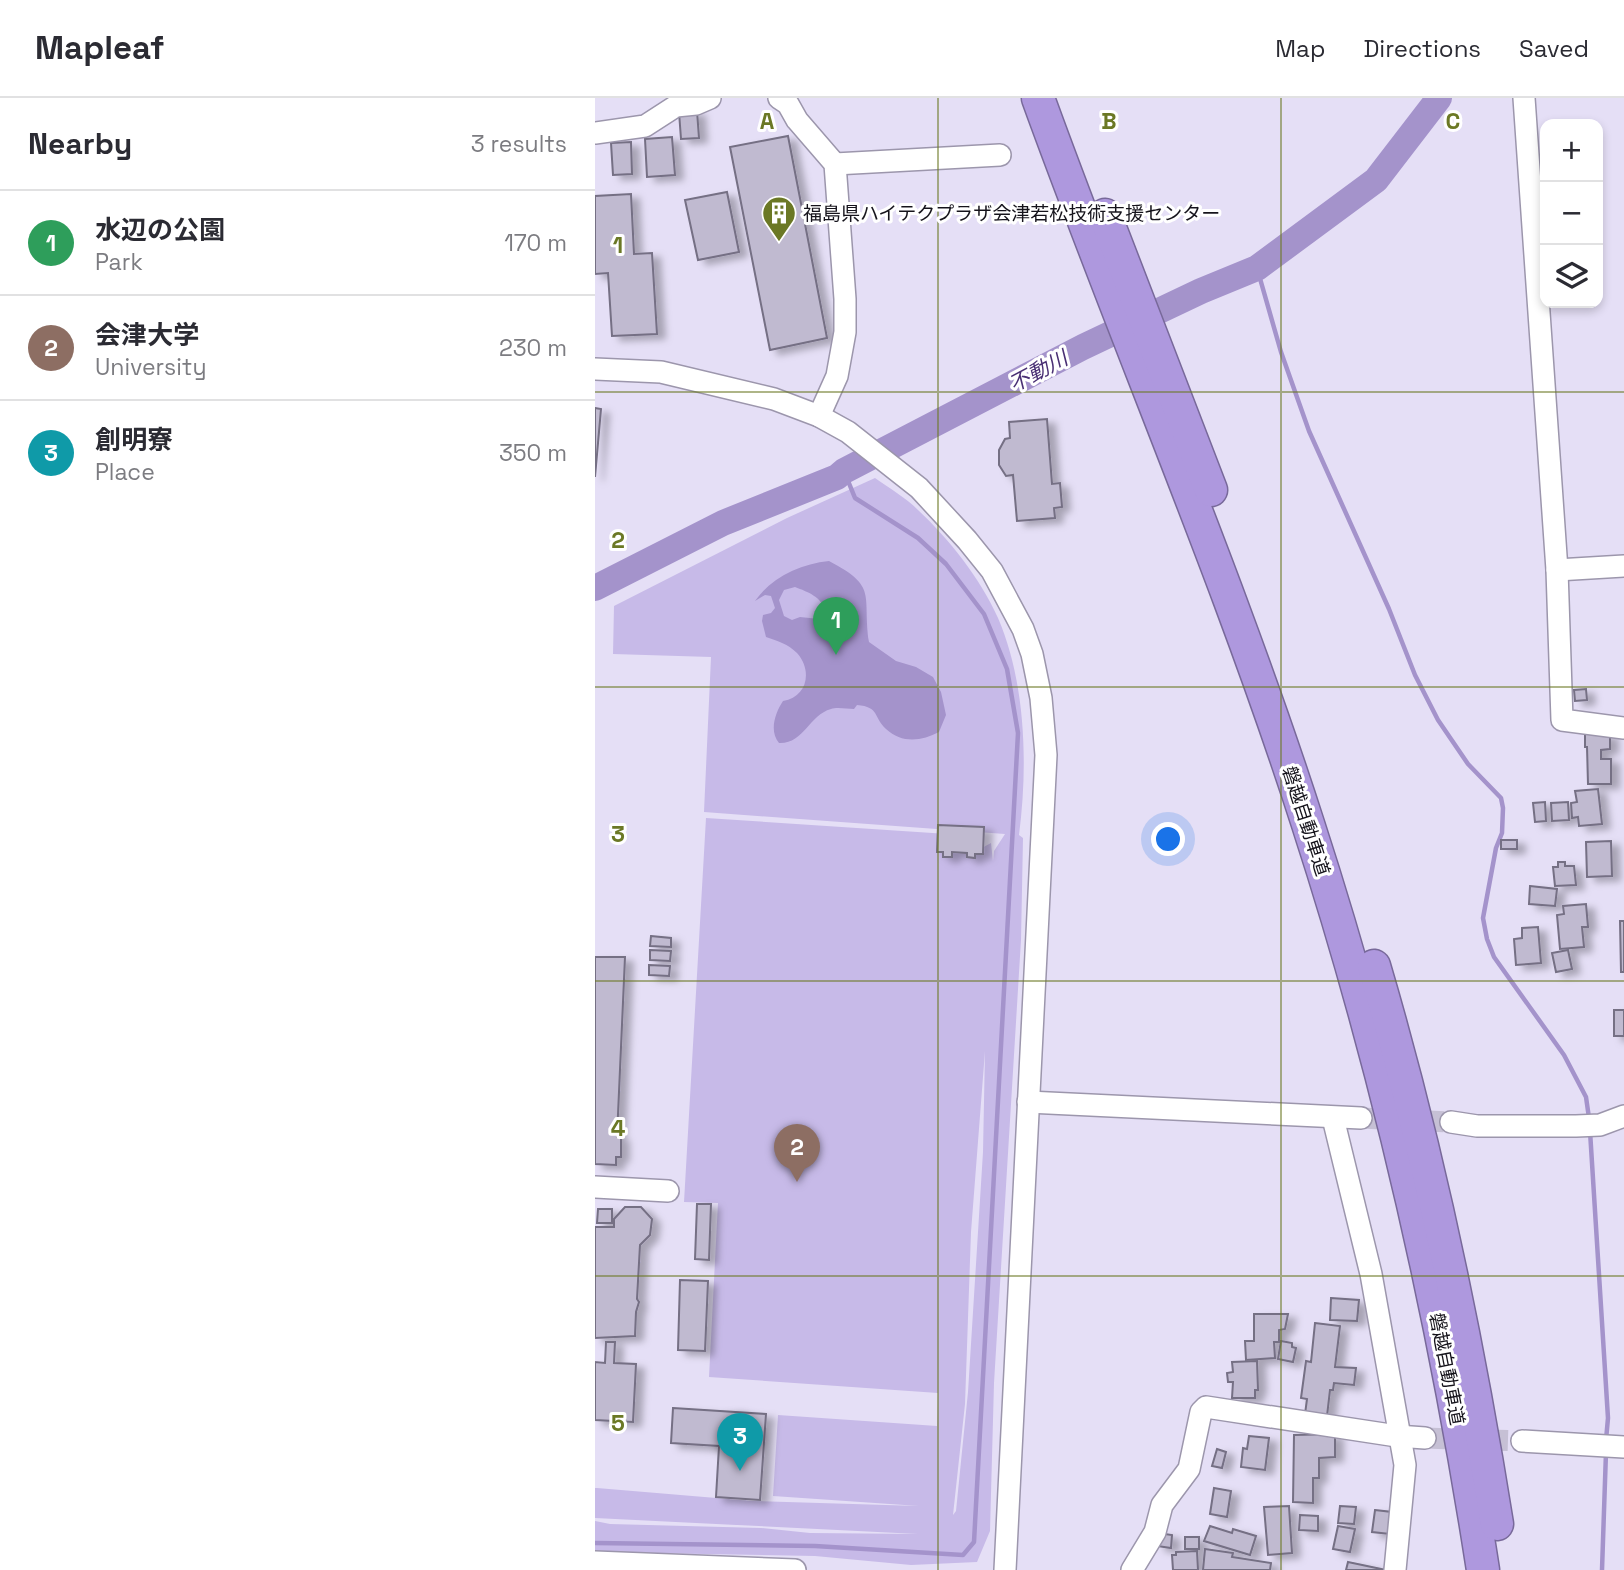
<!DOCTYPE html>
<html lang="en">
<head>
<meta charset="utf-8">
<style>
  :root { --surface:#fff; --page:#f2f2f3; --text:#2b2b33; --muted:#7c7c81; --line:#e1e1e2; --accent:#0b8043 }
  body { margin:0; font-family:"Space Grotesk","Noto Sans JP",sans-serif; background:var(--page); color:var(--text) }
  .controls { position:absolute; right:21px; top:21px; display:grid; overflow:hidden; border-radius:14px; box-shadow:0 4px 10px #0003 }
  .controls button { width:63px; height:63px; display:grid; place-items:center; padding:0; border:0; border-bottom:2px solid var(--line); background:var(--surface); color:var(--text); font:35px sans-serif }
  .you { position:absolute; left:574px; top:742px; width:24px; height:24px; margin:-18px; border:5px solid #fff; border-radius:50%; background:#1a73e8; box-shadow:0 0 0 10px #1a73e833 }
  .badge { display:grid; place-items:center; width:46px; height:46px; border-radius:50%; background:var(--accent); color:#fff; font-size:23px; font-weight:700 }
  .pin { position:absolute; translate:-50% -58px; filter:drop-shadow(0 2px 4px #0008) }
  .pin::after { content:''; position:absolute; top:37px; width:24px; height:21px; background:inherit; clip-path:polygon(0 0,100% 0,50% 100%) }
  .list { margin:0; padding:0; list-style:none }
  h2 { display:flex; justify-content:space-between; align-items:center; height:91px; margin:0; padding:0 28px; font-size:30px }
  h2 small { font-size:23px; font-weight:400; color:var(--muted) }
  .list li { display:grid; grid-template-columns:46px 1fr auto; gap:21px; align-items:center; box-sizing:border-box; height:105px; padding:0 28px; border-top:2px solid var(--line) }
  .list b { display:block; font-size:26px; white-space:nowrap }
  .list p { margin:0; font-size:23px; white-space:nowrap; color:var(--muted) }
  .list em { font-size:23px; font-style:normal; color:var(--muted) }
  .icon { flex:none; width:38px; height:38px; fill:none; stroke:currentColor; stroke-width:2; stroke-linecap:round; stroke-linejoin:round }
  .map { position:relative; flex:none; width:1029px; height:1472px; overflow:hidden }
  header { display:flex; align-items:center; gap:42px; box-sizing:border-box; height:98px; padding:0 35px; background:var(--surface); border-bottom:2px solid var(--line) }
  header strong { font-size:33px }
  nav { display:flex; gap:38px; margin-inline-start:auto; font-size:24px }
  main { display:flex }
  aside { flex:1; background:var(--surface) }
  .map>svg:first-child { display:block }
  .green { fill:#c7bae8; fill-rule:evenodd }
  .water { fill:#a493cb; fill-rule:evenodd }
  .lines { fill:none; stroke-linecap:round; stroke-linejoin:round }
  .stream { stroke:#a493cb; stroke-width:4.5 }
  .river { stroke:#a493cb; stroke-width:26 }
  .building { fill:#c0bad0; stroke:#756f84; stroke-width:2; filter:url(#shadow) }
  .minor-tunnel { stroke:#c6c0d5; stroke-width:21; stroke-dasharray:21 10; stroke-linecap:butt }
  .minor-casing { stroke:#9c96ac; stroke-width:24 }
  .highway-casing { stroke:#78699a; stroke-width:35 }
  .minor { stroke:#fff; stroke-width:21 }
  .highway { stroke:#ae98de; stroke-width:32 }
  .grid { fill:none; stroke:#6b7825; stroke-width:2; stroke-opacity:0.55 }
  .labels { text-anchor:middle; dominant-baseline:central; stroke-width:6; stroke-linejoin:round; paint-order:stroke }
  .poi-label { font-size:19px; fill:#15131b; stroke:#fff; text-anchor:start }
  .street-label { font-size:19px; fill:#15131b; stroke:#fff }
  .water-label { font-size:21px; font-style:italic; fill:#4a3074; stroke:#fff }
  .grid-label { font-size:23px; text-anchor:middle; font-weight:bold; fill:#6b7825; stroke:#fff; stroke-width:6; stroke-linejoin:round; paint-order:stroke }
</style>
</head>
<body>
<header>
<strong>Mapleaf</strong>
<nav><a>Map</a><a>Directions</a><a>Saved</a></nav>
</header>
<main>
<aside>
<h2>Nearby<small>3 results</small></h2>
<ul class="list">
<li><span class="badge" style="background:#2e9e5b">1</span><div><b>水辺の公園</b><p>Park</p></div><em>170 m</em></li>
<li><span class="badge" style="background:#8d6e63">2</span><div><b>会津大学</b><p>University</p></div><em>230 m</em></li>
<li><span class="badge" style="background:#0f9aa8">3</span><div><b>創明寮</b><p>Place</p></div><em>350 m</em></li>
</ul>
</aside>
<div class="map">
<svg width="1029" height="1472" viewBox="0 0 1029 1472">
  <defs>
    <filter id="shadow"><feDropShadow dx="8" dy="4.5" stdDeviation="3.5" flood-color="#0004"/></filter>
  </defs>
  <rect width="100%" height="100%" fill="#e5dff6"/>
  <path class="green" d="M280 380C294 390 311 400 323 412 355 442 385 480 403 520 431 585 433 668 424 737L428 740 426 842 399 1285 395 1433 382 1464 316 1467 220 1458 50 1455 22 1458 0 1452V1423L15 1426 166 1430 215 1435 323 1436 0 1420V1390H2L157 1403 324 1408 178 1398 183 1317 342 1328 343 1295 114 1279 123 1105 89 1104 111 720 383 738 385 751 396 745 398 763 399 753 410 736 109 714 116 559 18 556 19 508 192 420ZM390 953 388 1054 373 1294 361 1413 358 1417 370 1306 376 1134Z"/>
  <path class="water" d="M234 463C284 489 267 497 274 544L301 563 321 569 338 579 346 594 351 617 344 634C327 643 307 646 291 631 278 619 285 609 262 607L259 611C252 611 242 609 236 611 214 617 209 646 184 645 174 633 180 615 188 603 212 599 218 573 202 555 193 546 183 543 171 539L167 523 168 517 176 515 180 510 176 498 170 497 160 503C177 479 205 466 234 463ZM200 489C213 494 227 499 230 513L224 521 205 519 197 522 189 518 184 502 189 492Z"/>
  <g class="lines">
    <g class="stream">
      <path d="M662 170 686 254 714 333 794 511 820 577 843 622 873 666 906 700 908 710 907 735 901 750 888 820 892 841 899 859 969 957 991 999 994 1020"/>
      <path d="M995 1033 1013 1320 1011 1342"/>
      <path d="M0 1445 220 1448 368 1457 379 1444 423 635 412 571 389 516 351 466 323 440 260 400 249 373"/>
      <path d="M1007 1472 1011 1354"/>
    </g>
    <path class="river" d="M0 490 128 425 242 379 249 373 488 249 606 193 662 170 781 82 844 0"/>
  </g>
  <g class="building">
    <path d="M102 13 104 40 86 41 84 14Z"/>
    <path d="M193 38 232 240 175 252 135 49Z"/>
    <path d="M77 39 80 77 52 79 50 41Z"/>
    <path d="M36 44 37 76 18 77 16 45Z"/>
    <path d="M132 94 144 154 103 162 90 102Z"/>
    <path d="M36 96 39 156 57 155 62 236 17 238 13 175 0 176V98Z"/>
    <path d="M0 310 6 311 0 379Z"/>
    <path d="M452 321 457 386 465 385 467 409 459 410 460 420 422 423 418 377 411 378 404 367V352L410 341 415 340 414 324Z"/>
    <path d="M991 591 992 602 980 603 979 592Z"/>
    <path d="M990 636H1015V651L1006 652V661H1016V686H993L992 649H990Z"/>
    <path d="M1003 691 1007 726 984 728 983 719 977 720 976 705 982 704 980 693Z"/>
    <path d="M950 704 951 723 940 724 938 705Z"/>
    <path d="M973 704 974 722 957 723 956 705Z"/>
    <path d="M343 727 389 729 388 756H380V760L372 759V755L357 754V759H348V754H342Z"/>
    <rect x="906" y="742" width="16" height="9"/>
    <path d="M1016 743 1017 778 992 779 991 744Z"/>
    <path d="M963 764H970V768H979L981 787 960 788 958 769H963Z"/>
    <path d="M935 788 962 791 960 808 934 806Z"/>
    <path d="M991 806 993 829H987L989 849 965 851 962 817 969 816 968 808Z"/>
    <path d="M1025 823H1029V874H1026Z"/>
    <path d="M943 829 946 865 921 867 919 841 927 840V830Z"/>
    <path d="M56 838 76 840V849L55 848Z"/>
    <path d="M55 852 76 853 75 863 55 862Z"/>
    <path d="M973 852 977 871 961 874 957 855Z"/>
    <path d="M0 859H30L22 1039H26V1059H21V1067L0 1066Z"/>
    <path d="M54 867 75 868 74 878 54 877Z"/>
    <rect x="1019" y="912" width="10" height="26"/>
    <path d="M102 1106H116L114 1162 100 1161Z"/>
    <path d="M30 1109H46L57 1121 55 1137 45 1147 42 1201 44 1204 41 1214 40 1238 0 1240V1129H19V1121Z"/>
    <path d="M3 1111H17V1125H2Z"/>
    <path d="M85 1182 113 1183 110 1253 83 1252Z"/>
    <path d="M736 1200 764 1202 762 1223 735 1222Z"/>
    <path d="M659 1216H693L690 1231 684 1232V1244H679L680 1260 651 1262 650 1243H659Z"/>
    <path d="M720 1225 745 1228 740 1269 761 1270 759 1287 739 1285 738 1292H735L732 1318 710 1316 712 1301 706 1300 711 1263 716 1264Z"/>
    <path d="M686 1243 697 1245V1249L701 1250 698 1264 683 1261Z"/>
    <path d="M11 1244H20L19 1265 41 1266 38 1324 0 1322V1264L10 1265Z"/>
    <path d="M662 1263 663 1292H660V1300H637L638 1284H633L632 1275 638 1274 637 1264Z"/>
    <path d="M78 1310 171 1316 165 1402 121 1399 124 1348 76 1345Z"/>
    <path d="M740 1336V1359L724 1360V1380H718V1405L698 1404 699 1337Z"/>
    <path d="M654 1338 674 1340 670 1372 646 1369 648 1350 652 1351Z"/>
    <path d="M622 1351 631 1354 627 1370 617 1368Z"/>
    <path d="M619 1390 636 1393 632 1419 615 1416Z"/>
    <path d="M694 1408 697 1455 673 1457 669 1409Z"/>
    <path d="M745 1408 761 1409 759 1426 743 1425Z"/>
    <path d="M780 1412 797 1414 795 1436 777 1434Z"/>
    <path d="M705 1417 723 1418V1433L704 1432Z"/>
    <path d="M615 1428 637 1435 638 1431 661 1438 655 1457 609 1443Z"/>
    <path d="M743 1428 760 1431 755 1454 738 1451Z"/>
    <path d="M563 1435 577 1437 576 1450 562 1448Z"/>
    <rect x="590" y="1439" width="14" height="12"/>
    <path d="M610 1451 638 1455 637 1459 676 1465 675 1472H608Z"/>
    <path d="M602 1453 603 1472H578L577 1457H581V1454Z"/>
    <path d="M753 1464 791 1472H751Z"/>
  </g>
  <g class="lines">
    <g class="minor-tunnel">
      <path d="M766 1020 856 1024"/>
      <path d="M830 1340 927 1343"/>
    </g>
    <g class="minor-casing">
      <g id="minor">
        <path d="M184 0 193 6 202 22 240 66 250 201V234L242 278 224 318"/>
        <path d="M929 0 962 472 967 622 1029 630"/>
        <path d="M0 35 50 28 81 8 101 6 115 0"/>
        <path d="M240 66 405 57"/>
        <path d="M0 271 66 274 179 301 224 318 253 334 324 390 372 442 397 473 428 531 437 556 446 600 451 657 410 1472"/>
        <path d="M962 472 1029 468"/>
        <path d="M433 1004 766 1020"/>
        <path d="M738 1020 776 1176 810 1367 800 1472"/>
        <path d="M856 1024 882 1028H981L1005 1027 1029 1018"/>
        <path d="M0 1089 73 1093"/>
        <path d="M927 1343 1029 1349"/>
        <path d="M0 1464 200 1472"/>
        <path d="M537 1472 560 1434 567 1407 594 1371 606 1314 611 1309 802 1338 830 1340"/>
      </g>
    </g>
    <g class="highway-casing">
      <g id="highway">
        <path d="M443 0C531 243 634 480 713 726 792 969 849 1220 888 1472"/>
        <path d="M510 117 616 392"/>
        <path d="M779 868C833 1051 872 1238 902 1426"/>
      </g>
    </g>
    <use href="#minor" class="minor"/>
    <use href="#highway" class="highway"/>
  </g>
  <path class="grid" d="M343 0V1472M686 0V1472M0 294H1029M0 589H1029M0 883H1029M0 1178H1029"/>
  <defs>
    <g id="building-pin" transform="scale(1.75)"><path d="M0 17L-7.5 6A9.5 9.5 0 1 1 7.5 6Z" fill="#6b7825" stroke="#fff"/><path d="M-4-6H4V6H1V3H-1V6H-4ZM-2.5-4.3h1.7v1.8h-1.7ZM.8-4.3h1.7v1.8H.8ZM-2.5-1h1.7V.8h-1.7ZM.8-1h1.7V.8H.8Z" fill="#fff"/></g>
  </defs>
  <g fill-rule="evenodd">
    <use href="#building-pin" x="184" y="115"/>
  </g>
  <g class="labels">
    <g class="poi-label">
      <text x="208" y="115">福島県ハイテクプラザ会津若松技術支援センター</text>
    </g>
    <g class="street-label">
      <text transform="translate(711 723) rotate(72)">磐越自動車道</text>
      <text transform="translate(852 1271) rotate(79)">磐越自動車道</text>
    </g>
    <g class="water-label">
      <text transform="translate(443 273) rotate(-28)">不動川</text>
    </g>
  </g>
  <g class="grid-label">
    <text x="172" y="31">A</text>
    <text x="514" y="31">B</text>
    <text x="858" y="31">C</text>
    <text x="23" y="155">1</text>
    <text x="23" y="450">2</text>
    <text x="23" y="744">3</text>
    <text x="23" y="1038">4</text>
    <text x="23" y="1333">5</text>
  </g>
</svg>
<div class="controls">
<button>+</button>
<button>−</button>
<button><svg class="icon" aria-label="layers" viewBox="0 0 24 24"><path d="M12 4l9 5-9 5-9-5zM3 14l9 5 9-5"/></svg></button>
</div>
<div class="you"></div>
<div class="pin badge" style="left:241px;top:557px;background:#2e9e5b">1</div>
<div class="pin badge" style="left:202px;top:1084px;background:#8d6e63">2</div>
<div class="pin badge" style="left:145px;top:1373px;background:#0f9aa8">3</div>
</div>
</main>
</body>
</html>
